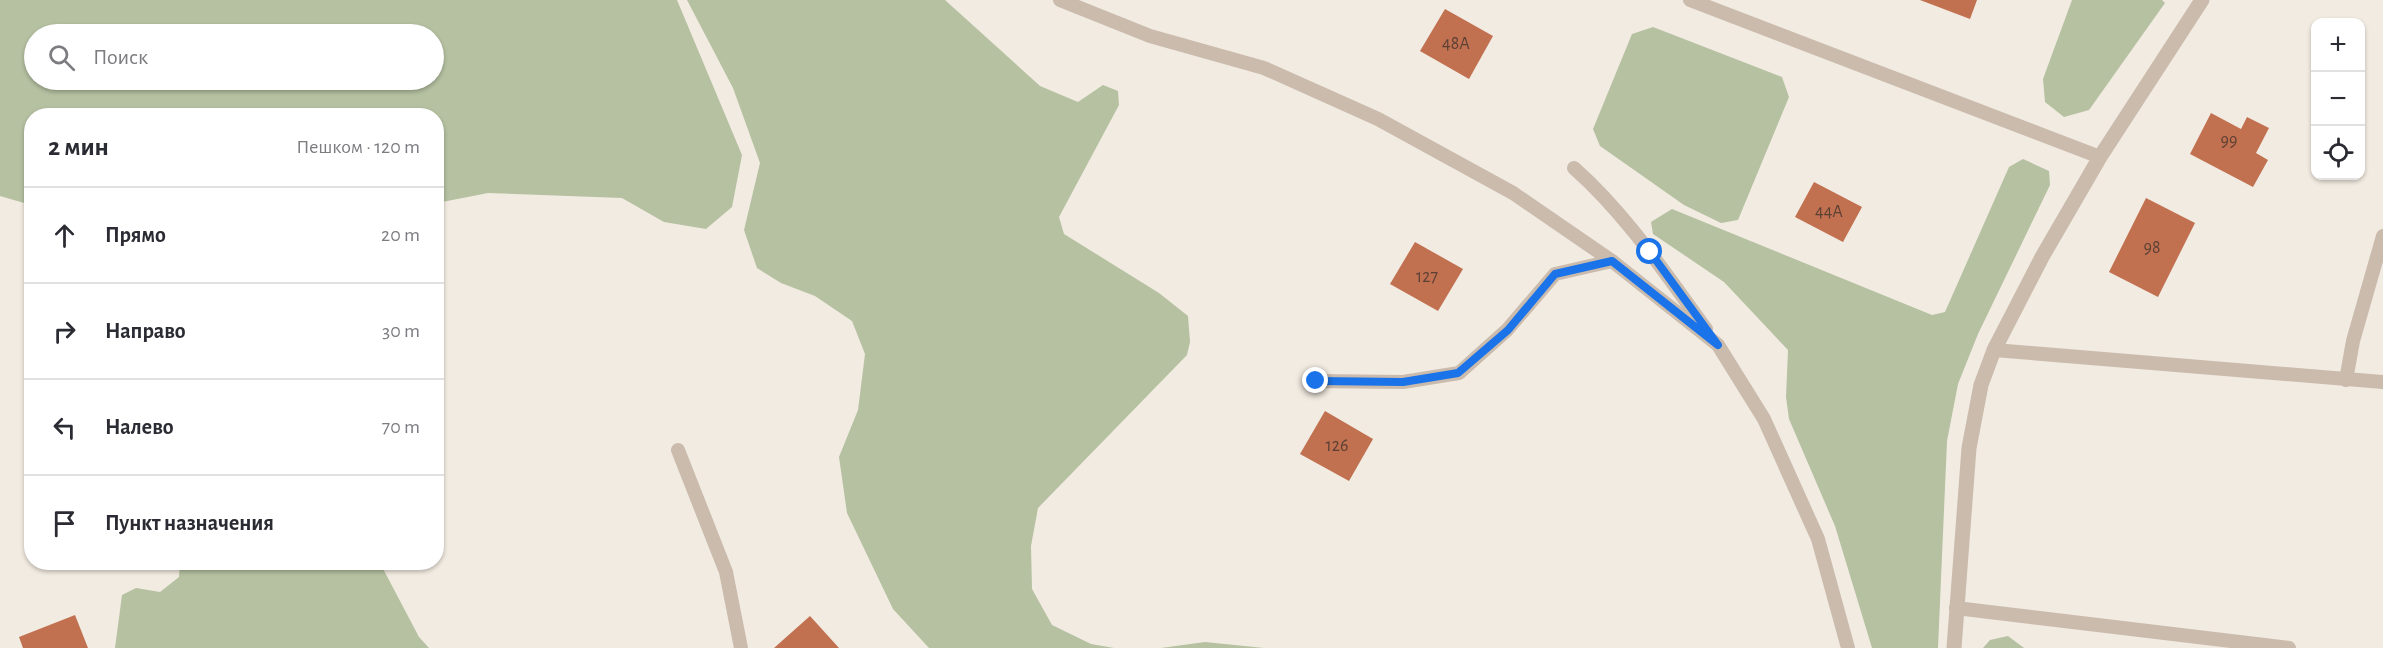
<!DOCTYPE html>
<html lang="ru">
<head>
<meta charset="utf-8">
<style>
  :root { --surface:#fff; --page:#f7f7f7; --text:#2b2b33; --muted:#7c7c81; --line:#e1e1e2 }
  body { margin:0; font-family:"Alegreya Sans",sans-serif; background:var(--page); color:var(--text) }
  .controls { position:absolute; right:18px; top:18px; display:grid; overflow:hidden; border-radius:12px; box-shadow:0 2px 4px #0004 }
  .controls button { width:54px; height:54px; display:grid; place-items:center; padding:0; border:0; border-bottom:2px solid var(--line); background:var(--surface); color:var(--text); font:30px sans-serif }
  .stop { position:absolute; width:18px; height:18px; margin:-14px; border:4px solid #1a73e8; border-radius:50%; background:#fff }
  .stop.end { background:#1a73e8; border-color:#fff; box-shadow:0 2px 6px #0008 }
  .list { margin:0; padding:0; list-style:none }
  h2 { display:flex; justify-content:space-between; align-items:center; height:78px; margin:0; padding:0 24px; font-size:26px }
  h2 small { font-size:20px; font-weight:400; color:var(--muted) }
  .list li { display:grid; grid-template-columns:39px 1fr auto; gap:18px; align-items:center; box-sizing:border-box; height:96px; padding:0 24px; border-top:2px solid var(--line) }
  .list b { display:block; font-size:22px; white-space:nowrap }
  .list em { font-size:20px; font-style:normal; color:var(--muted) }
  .icon { flex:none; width:33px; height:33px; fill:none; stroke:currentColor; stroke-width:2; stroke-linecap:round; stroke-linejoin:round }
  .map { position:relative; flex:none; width:2383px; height:648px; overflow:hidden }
  .search { position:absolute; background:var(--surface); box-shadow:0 2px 4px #0004; left:24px; top:24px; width:420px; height:66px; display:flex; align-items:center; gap:15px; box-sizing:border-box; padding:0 21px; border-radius:33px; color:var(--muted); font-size:22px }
  .panel { position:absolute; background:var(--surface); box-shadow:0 2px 4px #0004; left:24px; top:108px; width:420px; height:462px; border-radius:24px }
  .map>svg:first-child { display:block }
  .green { fill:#b5c1a1; fill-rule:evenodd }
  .building { fill:#c17050 }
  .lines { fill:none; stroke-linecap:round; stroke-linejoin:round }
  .lane { stroke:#cabbad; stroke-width:14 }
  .street { stroke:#cabbad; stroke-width:15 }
  .route { stroke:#1a73e8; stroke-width:8 }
  .labels { text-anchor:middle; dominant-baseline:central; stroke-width:4.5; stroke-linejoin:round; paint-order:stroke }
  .number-label { font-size:18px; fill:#5b4034 }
</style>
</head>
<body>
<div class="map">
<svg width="2383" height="648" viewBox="0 0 2383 648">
  <rect width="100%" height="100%" fill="#f2ebe1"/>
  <g class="green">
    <path d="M0 0H677L742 155 732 207 706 229 664 222 622 198 488 193 437 203 436 116H32L31 205 0 196ZM34 34H434V80H34Z"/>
    <path d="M687 0H945L1040 86 1078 102 1103 85 1118 91 1119 105 1059 217 1064 234 1159 293 1188 316 1190 342 1187 355 1038 508 1031 546 1032 589 1052 625 1091 644 1114 648H929L893 609 847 513 839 457 858 410 865 354 852 321 815 296 781 283 757 268 744 230 760 163 733 88Z"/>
    <path d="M2072 0H2162L2165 3 2089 110 2064 117 2045 102 2043 79Z"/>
    <path d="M1653 27 1782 77 1789 97 1738 220 1721 223 1684 205 1600 146 1593 129 1632 34Z"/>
    <path d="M2023 159 2049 171 2050 185 1978 334 1958 384 1947 441 1938 648H1872L1835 526 1789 419 1786 397 1788 350 1724 282 1653 234 1651 222 1672 209 1932 315 1945 312 2009 167Z"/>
    <path d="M180 562 380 563 419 637 429 648H115L122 595 136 588 160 592 179 577Z"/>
    <path d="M2008 636 2024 648H1983L1990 640Z"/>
    <path d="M1205 642 1264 648H1161Z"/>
  </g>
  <g class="building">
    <path d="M1920 0H1977L1970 19Z"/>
    <path d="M1445 9 1493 36 1469 79 1420 51Z"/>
    <path d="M2211 113 2241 129 2247 117 2269 128 2256 153 2268 160 2253 187 2190 154Z"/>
    <path d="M1814 182 1862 207 1843 242 1795 217Z"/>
    <path d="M2146 198 2195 223 2158 297 2109 272Z"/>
    <path d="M1415 242 1463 269 1438 311 1390 284Z"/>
    <path d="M1325 411 1373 439 1349 481 1300 454Z"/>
    <path d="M75 615 88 648H23L19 637Z"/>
    <path d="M810 616 839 648H774Z"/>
  </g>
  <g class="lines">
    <g class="lane">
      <path d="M1060 0 1150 36 1264 68 1378 119 1513 193 1612 261"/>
      <path d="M1690 0 2100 157"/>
      <path d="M1574 168C1626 214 1665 273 1706 329"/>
      <path d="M1994 350 2383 382"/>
      <path d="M2346 380 2353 341 2383 236"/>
      <path d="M1316 381 1403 382 1459 373 1507 330 1555 274 1612 261 1718 345 1764 419 1818 539 1848 648"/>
      <path d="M678 450 726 572 741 648"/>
      <path d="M1956 608 2289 648"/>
    </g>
    <path class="street" d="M1954 648 1969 448 1981 385 1994 350 2042 257 2100 157 2202 0"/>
  </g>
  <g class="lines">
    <path class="route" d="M1316 381 1403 382 1458 373 1508 330 1555 274 1612 261 1718 345 1650 252"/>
  </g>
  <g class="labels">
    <g class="number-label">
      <text x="1456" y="44">48А</text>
      <text x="2229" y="141">99</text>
      <text x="1829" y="212">44А</text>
      <text x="2152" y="248">98</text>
      <text x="1427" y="277">127</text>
      <text x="1337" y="446">126</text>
    </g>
  </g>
</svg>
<div class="controls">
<button>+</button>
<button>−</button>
<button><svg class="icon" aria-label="locate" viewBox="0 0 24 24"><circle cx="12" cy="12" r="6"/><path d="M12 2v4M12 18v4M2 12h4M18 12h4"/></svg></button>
</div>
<div class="stop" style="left:1650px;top:252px"></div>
<div class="stop end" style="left:1316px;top:381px"></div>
<div class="search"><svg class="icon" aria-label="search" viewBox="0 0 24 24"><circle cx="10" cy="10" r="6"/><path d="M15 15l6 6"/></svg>Поиск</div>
<section class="panel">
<h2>2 мин<small>Пешком · 120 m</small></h2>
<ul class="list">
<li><svg class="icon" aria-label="ahead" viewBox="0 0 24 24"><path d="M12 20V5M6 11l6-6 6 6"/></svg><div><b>Прямо</b></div><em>20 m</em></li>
<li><svg class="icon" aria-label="right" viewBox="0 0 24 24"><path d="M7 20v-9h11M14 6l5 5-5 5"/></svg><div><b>Направо</b></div><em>30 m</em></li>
<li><svg class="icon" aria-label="left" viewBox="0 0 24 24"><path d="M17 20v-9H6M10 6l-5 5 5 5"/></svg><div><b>Налево</b></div><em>70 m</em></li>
<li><svg class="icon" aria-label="arrive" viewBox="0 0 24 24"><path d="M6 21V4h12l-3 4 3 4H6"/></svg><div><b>Пункт назначения</b></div></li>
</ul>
</section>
</div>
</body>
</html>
